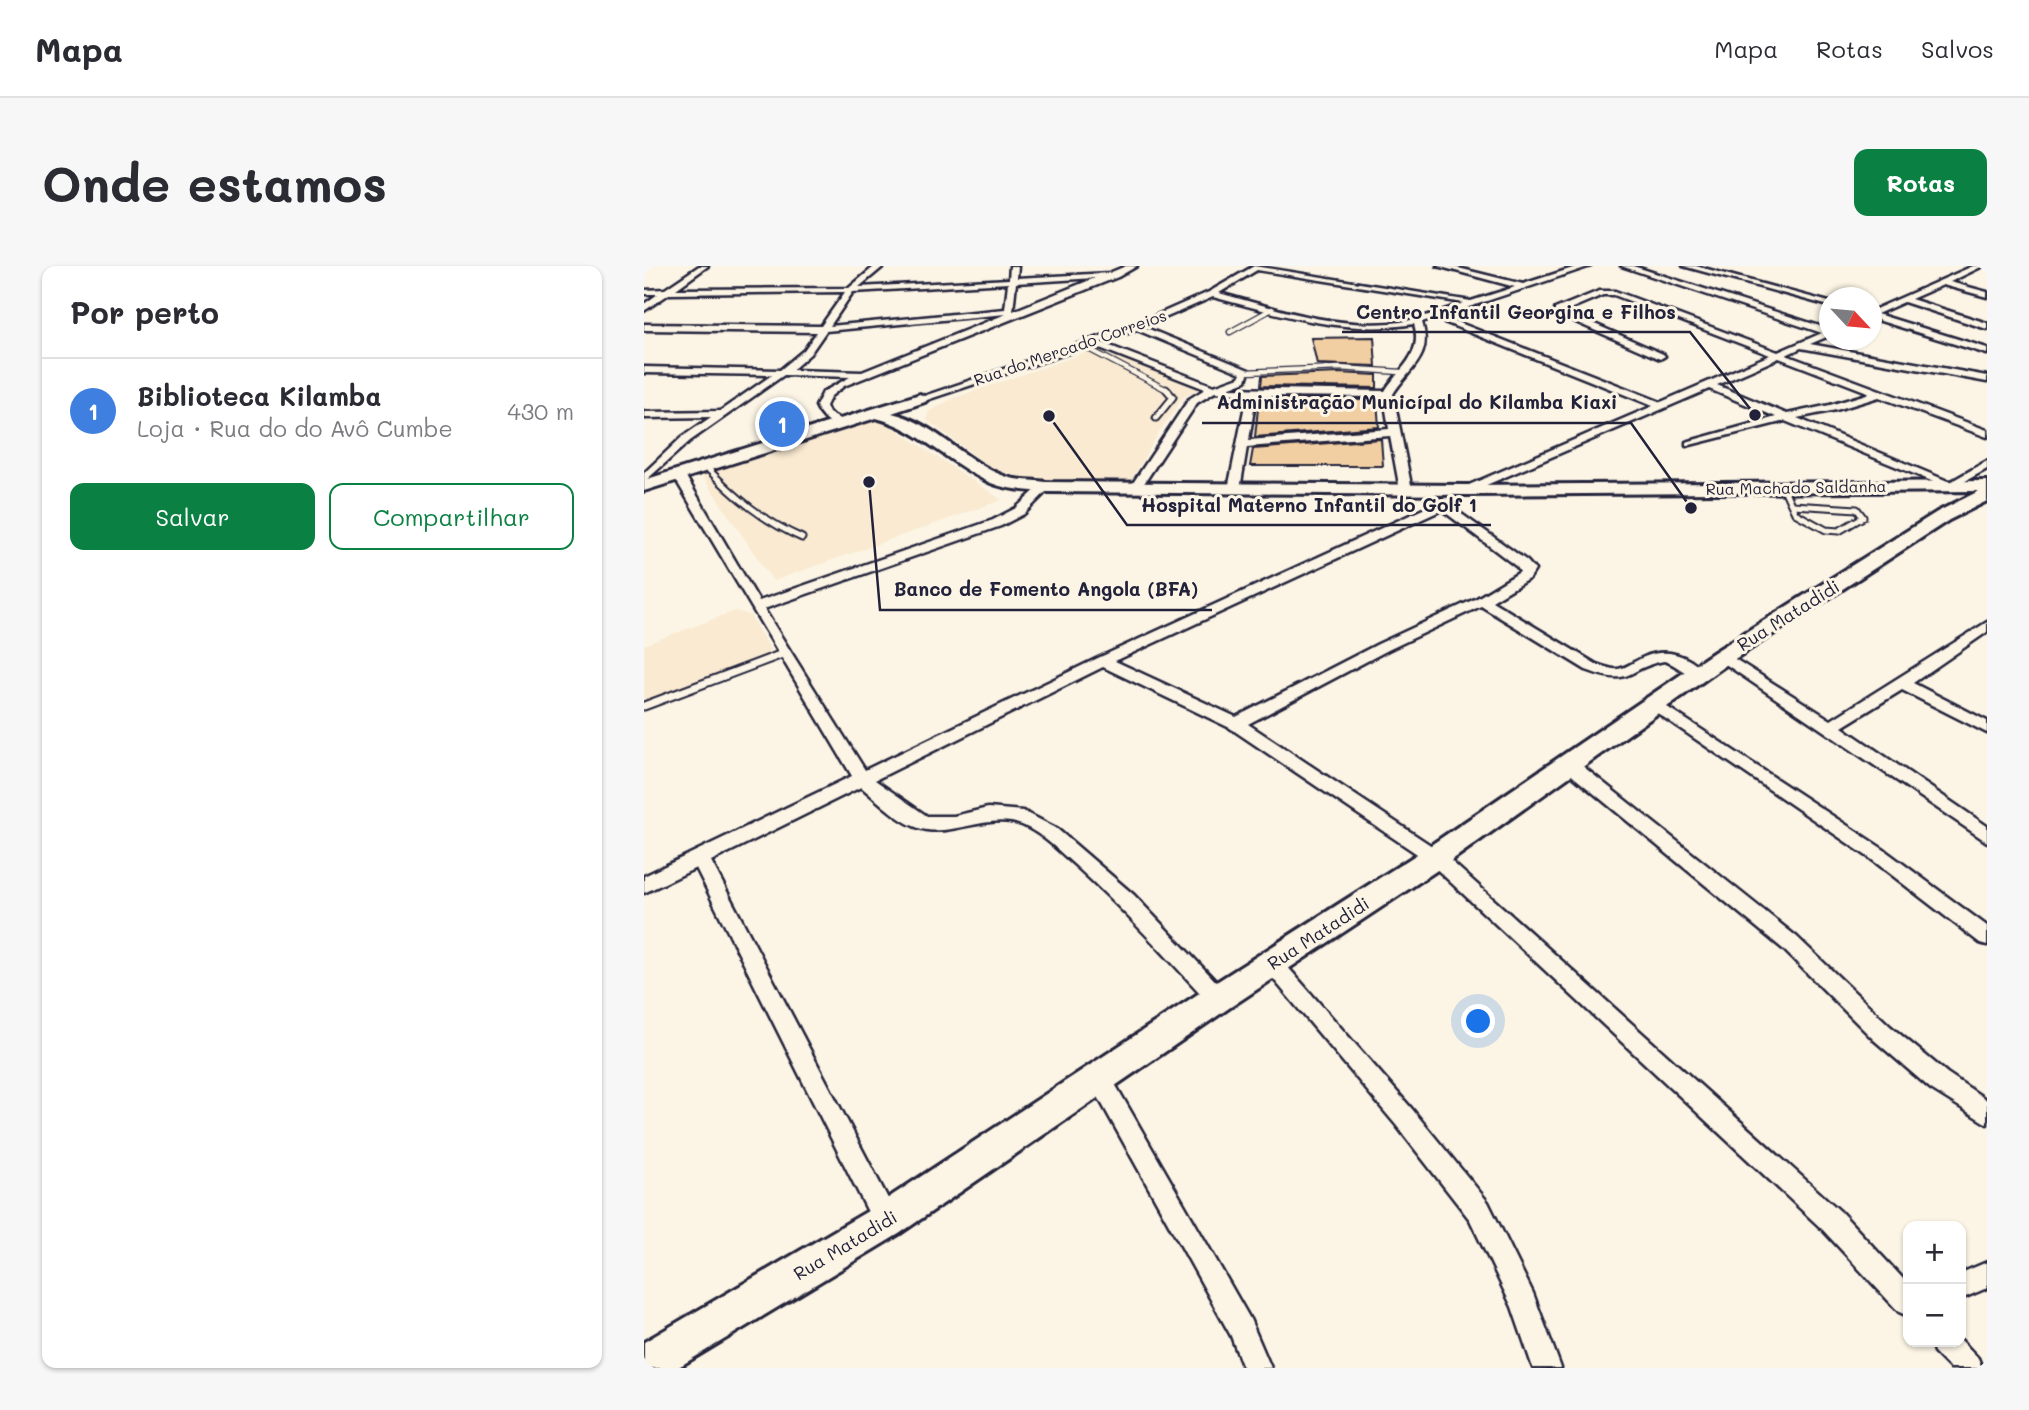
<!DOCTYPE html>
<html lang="pt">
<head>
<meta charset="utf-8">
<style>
  :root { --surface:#fff; --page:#f7f7f7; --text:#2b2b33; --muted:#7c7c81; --line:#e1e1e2; --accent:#0b8043 }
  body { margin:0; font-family:Mali,sans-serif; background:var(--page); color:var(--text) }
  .controls { position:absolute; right:21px; bottom:21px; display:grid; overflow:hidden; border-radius:14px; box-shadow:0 2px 5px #0004 }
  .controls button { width:63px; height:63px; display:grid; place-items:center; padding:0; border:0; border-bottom:2px solid var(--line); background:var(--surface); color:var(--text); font:35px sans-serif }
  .compass { position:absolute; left:1175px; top:21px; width:63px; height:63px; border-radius:50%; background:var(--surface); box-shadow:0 2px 5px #0004; rotate:116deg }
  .you { position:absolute; left:835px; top:756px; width:24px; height:24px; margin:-18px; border:5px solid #fff; border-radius:50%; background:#1a73e8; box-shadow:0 0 0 10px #1a73e833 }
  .badge { display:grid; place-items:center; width:46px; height:46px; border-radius:50%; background:var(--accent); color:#fff; font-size:23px; font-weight:700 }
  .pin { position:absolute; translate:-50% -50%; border:4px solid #fff; box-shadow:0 2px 7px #0006 }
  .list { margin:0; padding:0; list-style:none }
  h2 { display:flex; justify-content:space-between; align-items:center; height:91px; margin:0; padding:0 28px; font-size:30px }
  h2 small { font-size:23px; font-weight:400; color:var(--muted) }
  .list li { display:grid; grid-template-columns:46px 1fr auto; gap:21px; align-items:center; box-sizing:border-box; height:105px; padding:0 28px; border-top:2px solid var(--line) }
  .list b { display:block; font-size:26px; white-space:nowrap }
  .list p { margin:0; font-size:23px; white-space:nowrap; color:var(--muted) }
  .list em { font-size:23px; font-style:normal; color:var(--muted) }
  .actions { display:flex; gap:14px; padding:21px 28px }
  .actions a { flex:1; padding:16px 0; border:2px solid var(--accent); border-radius:14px; text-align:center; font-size:24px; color:var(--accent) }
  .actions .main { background:var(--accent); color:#fff }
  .map { position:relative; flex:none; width:1343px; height:1102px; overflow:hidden; border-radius:14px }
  header { display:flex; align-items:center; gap:42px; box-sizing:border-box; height:98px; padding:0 35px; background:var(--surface); border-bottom:2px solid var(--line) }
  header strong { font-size:33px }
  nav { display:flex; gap:38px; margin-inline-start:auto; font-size:24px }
  .intro { display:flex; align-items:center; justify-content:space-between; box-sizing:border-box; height:168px; padding:0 42px }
  h1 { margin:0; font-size:49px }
  .button { padding:18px 32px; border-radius:14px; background:var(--accent); color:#fff; font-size:24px; font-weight:700 }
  main { display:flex; gap:42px; padding:0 42px }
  aside { flex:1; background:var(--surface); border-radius:14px; box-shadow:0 2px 5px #0004 }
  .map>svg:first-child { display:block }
  .built { fill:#f9ead1 }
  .building { fill:#f1cfa2; stroke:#22223b; stroke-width:2 }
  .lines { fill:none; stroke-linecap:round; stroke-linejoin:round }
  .lane-far2-casing { stroke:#22223b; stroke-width:7 }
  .lane-far1-casing { stroke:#22223b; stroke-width:9 }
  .lane-casing { stroke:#22223b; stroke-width:11 }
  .street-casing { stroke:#22223b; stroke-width:5 }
  .secondary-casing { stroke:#22223b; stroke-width:6 }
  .lane-far2 { stroke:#fcf5e5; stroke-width:4.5 }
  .lane-far1 { stroke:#fcf5e5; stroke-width:5 }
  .lane { stroke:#fcf5e5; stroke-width:7 }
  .street { fill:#fcf5e5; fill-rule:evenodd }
  .secondary { fill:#fcf5e5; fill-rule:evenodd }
  .labels { text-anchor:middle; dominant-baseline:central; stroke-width:6; stroke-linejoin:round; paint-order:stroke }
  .far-street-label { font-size:16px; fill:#22223b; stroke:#fcf5e5 }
  .street-label { font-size:18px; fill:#22223b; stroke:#fcf5e5 }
  .leader { fill:none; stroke:#22223b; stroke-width:2.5 }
  .callout-dot { fill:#22223b; stroke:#fcf5e5; stroke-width:2.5 }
  .callout-label { font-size:19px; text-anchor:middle; font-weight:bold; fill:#22223b; stroke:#fcf5e5; stroke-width:6; stroke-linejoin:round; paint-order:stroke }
</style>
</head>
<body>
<header>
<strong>Mapa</strong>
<nav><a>Mapa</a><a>Rotas</a><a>Salvos</a></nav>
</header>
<div class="intro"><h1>Onde estamos</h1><a class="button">Rotas</a></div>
<main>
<aside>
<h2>Por perto<small></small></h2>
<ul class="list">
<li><span class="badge" style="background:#3f7fe0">1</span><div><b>Biblioteca Kilamba</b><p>Loja · Rua do do Avô Cumbe</p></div><em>430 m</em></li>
</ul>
<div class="actions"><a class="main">Salvar</a><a>Compartilhar</a></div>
</aside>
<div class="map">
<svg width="1343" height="1102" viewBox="0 0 1343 1102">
  <rect width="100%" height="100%" fill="#fcf5e5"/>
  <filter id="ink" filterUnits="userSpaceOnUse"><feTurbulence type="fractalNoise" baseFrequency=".0143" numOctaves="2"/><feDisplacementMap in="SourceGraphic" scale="14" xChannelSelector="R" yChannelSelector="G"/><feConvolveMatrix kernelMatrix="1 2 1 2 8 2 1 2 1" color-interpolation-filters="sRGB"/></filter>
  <g filter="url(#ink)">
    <g class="built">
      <path d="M455 82 556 122 540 131 515 166 485 218 413 217 380 212 349 203 283 154 284 146 310 132Z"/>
      <path d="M236 153 358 234 129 315 56 207Z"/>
      <path d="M91 345 106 349 132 394 0 445V379Z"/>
    </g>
    <g class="building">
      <path d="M730 71 732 100 673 98 667 72Z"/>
      <path d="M695 107 733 109V122L617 120 618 110Z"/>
      <path d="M615 133 733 134 735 161 611 171Z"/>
      <path d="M737 173 739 200H606L609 183Z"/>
    </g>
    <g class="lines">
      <g class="lane-far2-casing">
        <g id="lane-far2">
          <path d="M586 66 628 43"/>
          <path d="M437 79 525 125"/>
          <path d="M602 106 695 102 757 106"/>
        </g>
      </g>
      <g class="lane-far1-casing">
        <g id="lane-far1">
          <path d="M512 152 529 131 522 123"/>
          <path d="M61 200C91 231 119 255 158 272"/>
          <path d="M1139 221 1151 247 1182 264 1195 265 1219 251 1213 243 1149 239"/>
        </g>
      </g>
      <g class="lane-casing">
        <path id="lane" d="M0 440 141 387"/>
      </g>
      <g class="street-casing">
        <g id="street">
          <path d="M55 0H64L32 23 205 22 231 0H240L215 21 365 13 366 0H374L373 12 465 7 482 0H493L474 11 200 120 187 130 182 140 185 147 201 156V160C187 162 177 151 172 140L179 126 206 111 140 109 46 175 0 216V207L38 171 67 151 0 152V146L76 145 128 109 0 107V101L136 104 160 84 173 66 0 64V58L177 60 201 26 25 28 0 45V38L14 28H0V24L21 23ZM451 12 369 45 372 17ZM364 17 361 43 186 60 209 26ZM362 48 218 106 148 104 166 88 182 65Z"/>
          <path d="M610 0 827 35 871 21 793 0H806L879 18 935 0H947L798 50 1017 136 1126 89 970 29H959L921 45 1019 88 1021 90 1016 93 911 47V43L955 25H971L1134 86 1178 67 977 0H989L1185 63V70L1166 78 1343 110V116L1157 82 1142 89 1343 164V171L1235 131 1192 144 1153 152 1306 216 1343 195V203L1307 223 1141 155 1042 180V176L1132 151 1065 123 826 226H818V222L1009 140 790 52 778 56C789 92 766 101 749 128L768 224 762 227 756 224 746 170 603 181 596 223 586 225 584 223 603 129 571 126 553 137 495 225H487L485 223 545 133 561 123 448 79 280 135 271 133 490 59 565 26ZM613 4 820 37C796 45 772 55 747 57 688 62 631 42 575 27ZM569 31C635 48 700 70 770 58 779 89 756 101 741 125L584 122 602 115 605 104 500 61ZM493 64 597 107 595 111 570 120 456 76ZM1135 92 1226 127 1186 139 1143 148 1073 119ZM612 130 740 131 745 163 605 174Z"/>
          <path d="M1039 0H1052L1185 36V40Z"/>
          <path d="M1329 0H1339L1306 16 1343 26V31L1299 19 1267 33 1343 57V63L1260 36 1233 48 1343 82V88L1227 52V45Z"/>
          <path d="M35 206 41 209 115 335 349 254 372 242 397 219 407 221 380 248 357 260 120 343 221 504 454 392 790 238 785 233 791 229 883 295 891 304 886 312 848 335 952 398C959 400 967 404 974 403 983 402 992 394 1000 391 1022 381 1047 389 1061 408L1059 411C1045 414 1034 398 1020 395 981 402 990 422 942 404L837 340 744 384 604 458 797 586 1196 945 1264 1018V1050L1255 1046 1178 963 785 596 586 462 459 401 231 514 283 550H310L344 542 379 545 412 562 490 629 581 725 584 732 581 739 574 741 567 739C523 691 480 644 433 601 416 586 399 568 378 559 347 547 314 568 283 564 259 561 235 535 217 521L67 595 251 946 254 955 251 964 242 967 233 964 52 602 0 627V610L208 510 29 209ZM798 244 873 301 876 306 833 332 734 378 592 451 471 395Z"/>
          <path d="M1343 356V366L1269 417 1343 455V467L1258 424 1198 461 1343 560V576L1071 391 1078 386 1083 388 1187 454Z"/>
          <path d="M1011 433 1239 583 1343 660V679L1336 677 1227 593 1006 442 1003 438Z"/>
          <path d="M925 492 931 494 1153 671 1246 760 1303 807 1343 834V858L1287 823 1230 774 1139 683 919 502 917 498 919 494Z"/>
          <path d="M628 688 635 691 768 843 844 936 889 1027 917 1102H889L868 1041 826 954 752 859 621 703 618 697 621 691Z"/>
          <path d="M455 800 463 804 606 1053 627 1102H599L587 1070 447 818 444 811 447 804Z"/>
          <path d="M1343 996V1022L1317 1033V1007Z"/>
          <path d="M1317 1074 1334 1092 1338 1102H1306L1290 1086 1287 1076Z"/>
        </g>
      </g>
      <g class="secondary-casing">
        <path id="secondary" d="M276 128 284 133 281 136 248 147C292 157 321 197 363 211 375 215 389 214 401 216L822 219 1343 215V235L1305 254 1086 396 801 599 585 742 255 968 33 1102H0V1076L229 942 563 722 781 583 1070 386 1293 246 1335 225 822 229 401 226C383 224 364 224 347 217 306 199 276 163 232 152L0 225V214Z"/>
      </g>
      <use href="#lane-far2" class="lane-far2"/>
      <use href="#lane-far1" class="lane-far1"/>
      <use href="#lane" class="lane"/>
      <use href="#street" class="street"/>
      <use href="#secondary" class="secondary"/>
    </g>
  </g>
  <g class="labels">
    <g class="far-street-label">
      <text transform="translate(426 81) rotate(-19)">Rua do Mercado Correios</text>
      <text transform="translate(1152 221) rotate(-1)">Rua Machado Saldanha</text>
    </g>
    <g class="street-label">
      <text transform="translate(1144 349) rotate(-32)">Rua Matadidi</text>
      <text transform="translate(674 667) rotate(-33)">Rua Matadidi</text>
      <text transform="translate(201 979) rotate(-31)">Rua Matadidi</text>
    </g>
  </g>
  <path class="leader" d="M1111 149L1046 66H698M1047 242L987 157H558M405 150L483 259H847M225 216L236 344H568"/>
  <g class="callout-dot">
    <circle cx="1111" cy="149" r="7"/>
    <circle cx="1047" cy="242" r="7"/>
    <circle cx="405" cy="150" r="7"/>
    <circle cx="225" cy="216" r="7"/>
  </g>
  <g class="callout-label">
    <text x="872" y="53">Centro Infantil Georgina e Filhos</text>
    <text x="773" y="143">Administração Municípal do Kilamba Kiaxi</text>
    <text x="665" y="246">Hospital Materno Infantil do Golf 1</text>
    <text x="402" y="330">Banco de Fomento Angola (BFA)</text>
  </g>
</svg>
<div class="controls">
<button>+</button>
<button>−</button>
</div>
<svg class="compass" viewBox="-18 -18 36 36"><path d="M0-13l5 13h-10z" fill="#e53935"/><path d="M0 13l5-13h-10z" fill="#7c7c81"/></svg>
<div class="you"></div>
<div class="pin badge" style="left:138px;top:158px;background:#3f7fe0">1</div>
</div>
</main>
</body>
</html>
